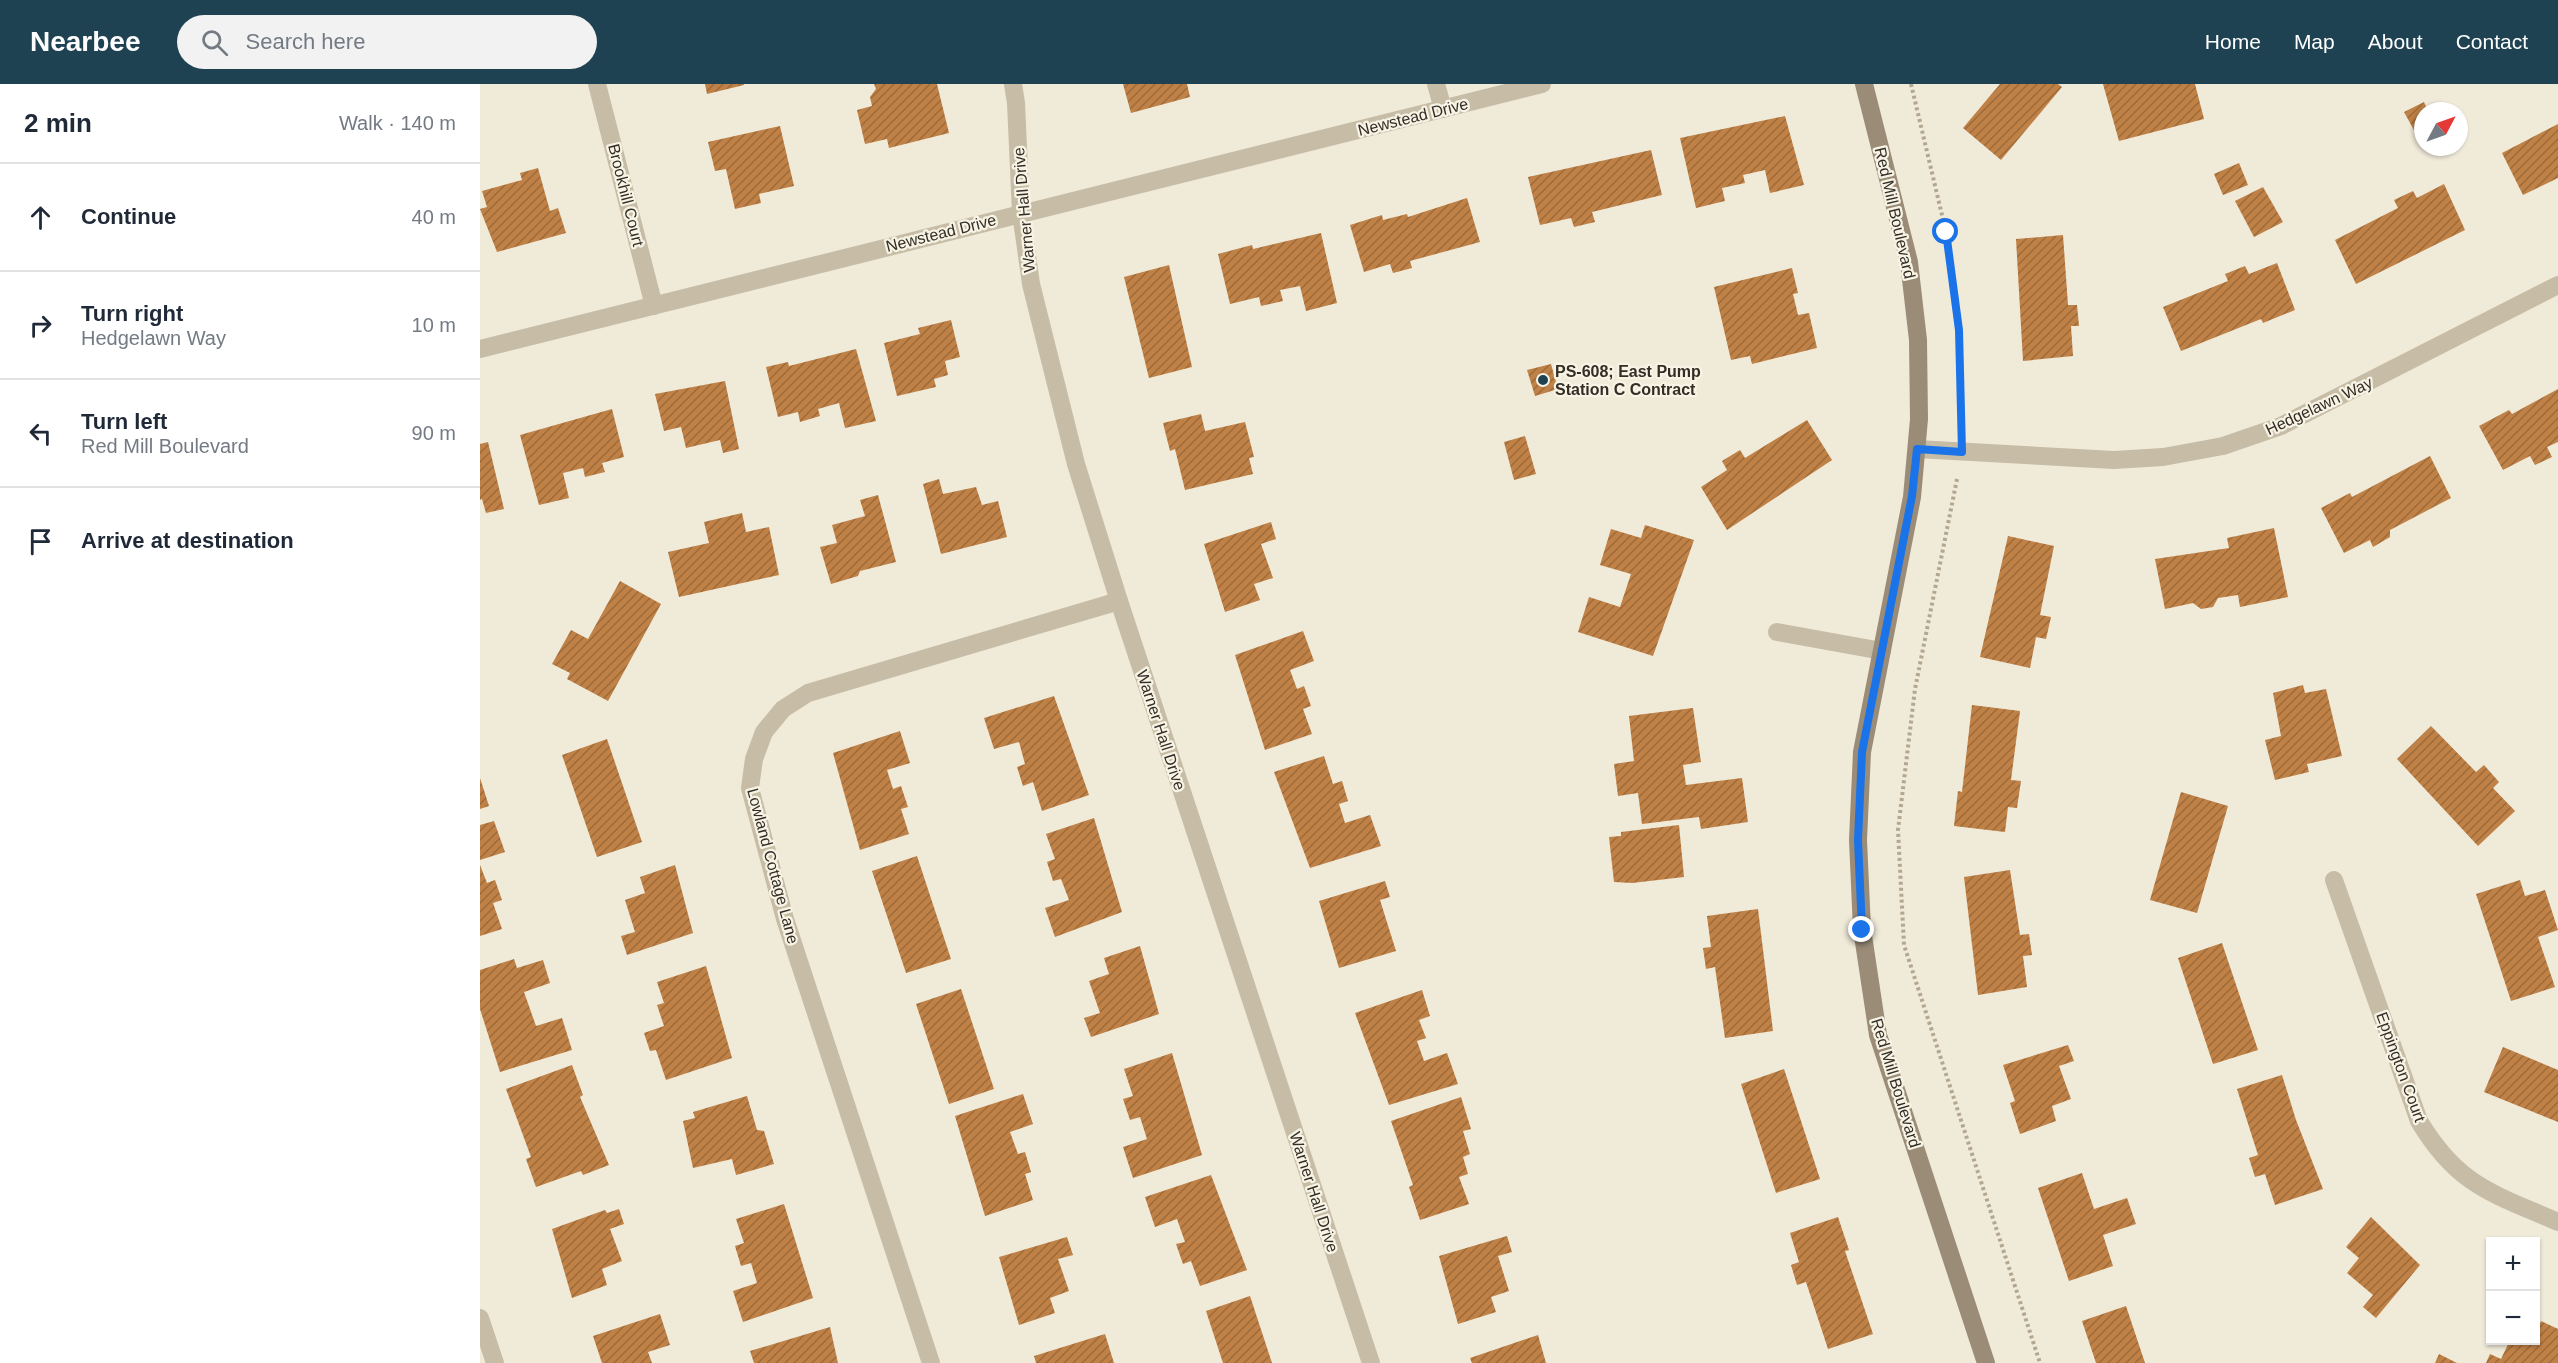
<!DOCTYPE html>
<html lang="en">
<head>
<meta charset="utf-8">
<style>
  :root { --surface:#fff; --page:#f2f2f3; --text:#1f2937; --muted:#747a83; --line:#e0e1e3; --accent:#1e4252 }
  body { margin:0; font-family:Arial,sans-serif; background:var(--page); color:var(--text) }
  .controls { position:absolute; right:18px; bottom:18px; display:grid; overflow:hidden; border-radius:0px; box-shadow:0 2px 4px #0004 }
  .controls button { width:54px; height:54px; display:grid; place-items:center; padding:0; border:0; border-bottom:2px solid var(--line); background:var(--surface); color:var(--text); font:30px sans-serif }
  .compass { position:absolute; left:1934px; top:18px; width:54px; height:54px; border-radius:50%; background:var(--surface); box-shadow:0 2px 4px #0004; rotate:49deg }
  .stop { position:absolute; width:18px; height:18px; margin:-14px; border:4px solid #1a73e8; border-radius:50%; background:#fff }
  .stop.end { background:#1a73e8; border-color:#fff; box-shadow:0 2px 6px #0008 }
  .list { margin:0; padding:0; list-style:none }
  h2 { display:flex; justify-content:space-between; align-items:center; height:78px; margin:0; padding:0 24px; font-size:26px }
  h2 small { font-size:20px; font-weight:400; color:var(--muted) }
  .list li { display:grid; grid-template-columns:39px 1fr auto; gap:18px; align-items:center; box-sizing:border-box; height:108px; padding:0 24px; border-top:2px solid var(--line) }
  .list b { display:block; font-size:22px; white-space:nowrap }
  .list p { margin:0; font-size:20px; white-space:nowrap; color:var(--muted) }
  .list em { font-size:20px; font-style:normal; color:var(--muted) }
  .icon { flex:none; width:33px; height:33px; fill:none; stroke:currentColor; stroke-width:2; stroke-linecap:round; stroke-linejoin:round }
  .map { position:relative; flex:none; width:2078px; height:1279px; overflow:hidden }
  header { display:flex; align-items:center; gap:36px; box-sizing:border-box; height:84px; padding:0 30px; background:var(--accent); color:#fff }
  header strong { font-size:28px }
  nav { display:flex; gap:33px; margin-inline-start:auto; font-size:21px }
  .search { width:420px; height:54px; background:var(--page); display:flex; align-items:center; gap:15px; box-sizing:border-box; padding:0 21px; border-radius:33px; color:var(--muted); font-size:22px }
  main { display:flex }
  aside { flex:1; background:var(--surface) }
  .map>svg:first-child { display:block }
  .building { fill:url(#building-hatch) }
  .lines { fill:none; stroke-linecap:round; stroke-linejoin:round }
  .path { stroke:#b3a790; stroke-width:4; stroke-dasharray:3 3; stroke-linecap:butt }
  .street { stroke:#c7bda6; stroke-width:18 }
  .secondary { stroke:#9a8c77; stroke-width:18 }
  .route { stroke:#1a73e8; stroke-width:8 }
  .poi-dot { fill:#1e4252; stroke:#f8f4e5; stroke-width:2 }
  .labels { text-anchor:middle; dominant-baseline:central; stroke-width:4.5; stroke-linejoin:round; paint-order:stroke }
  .street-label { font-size:16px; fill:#332d26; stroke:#f8f4e5 }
  .poi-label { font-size:16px; font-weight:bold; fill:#332d26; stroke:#f8f4e5; text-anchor:start }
</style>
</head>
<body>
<header>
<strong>Nearbee</strong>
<div class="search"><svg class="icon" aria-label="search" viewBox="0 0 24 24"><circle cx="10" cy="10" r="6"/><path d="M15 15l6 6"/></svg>Search here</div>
<nav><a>Home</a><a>Map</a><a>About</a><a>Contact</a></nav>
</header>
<main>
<aside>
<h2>2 min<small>Walk · 140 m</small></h2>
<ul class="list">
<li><svg class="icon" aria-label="ahead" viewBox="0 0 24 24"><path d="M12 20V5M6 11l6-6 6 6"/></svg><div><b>Continue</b></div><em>40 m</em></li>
<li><svg class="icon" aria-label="right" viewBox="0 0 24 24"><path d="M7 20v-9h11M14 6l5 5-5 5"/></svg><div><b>Turn right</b><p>Hedgelawn Way</p></div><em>10 m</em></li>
<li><svg class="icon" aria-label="left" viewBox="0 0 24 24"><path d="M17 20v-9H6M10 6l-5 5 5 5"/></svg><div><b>Turn left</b><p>Red Mill Boulevard</p></div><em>90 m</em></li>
<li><svg class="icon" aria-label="arrive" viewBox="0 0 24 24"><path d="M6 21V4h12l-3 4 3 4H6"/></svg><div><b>Arrive at destination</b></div></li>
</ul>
</aside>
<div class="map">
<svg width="2078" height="1279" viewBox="0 0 2078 1279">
  <defs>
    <pattern id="building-hatch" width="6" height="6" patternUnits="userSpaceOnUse" patternTransform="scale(1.5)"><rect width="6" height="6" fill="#c08146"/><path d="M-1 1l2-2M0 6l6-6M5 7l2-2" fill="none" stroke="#9d6a3a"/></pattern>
  </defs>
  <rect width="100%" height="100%" fill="#f0ead9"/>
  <g class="building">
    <path d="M225 0H264V1L227 10Z"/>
    <path d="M394 0H457L469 49 409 64 407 55 385 60 377 26 392 22 390 13 396 5Z"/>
    <path d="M643 0H707L710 13 651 29Z"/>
    <path d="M1520 0H1578L1582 3 1521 76 1483 44Z"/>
    <path d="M1623 0H1715L1724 35 1639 57Z"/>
    <path d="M1944 18 1948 27H1943V55L1940 57 1924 28Z"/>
    <path d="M1305 32 1324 101 1290 109 1285 86 1263 91 1265 99 1242 104 1245 117 1216 124 1200 54Z"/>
    <path d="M2078 40V94L2043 111 2022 69Z"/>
    <path d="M300 42 314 102 279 110 281 119 255 125 246 85 235 87 228 58Z"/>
    <path d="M1171 66 1182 111 1112 128 1115 138 1094 143 1091 134 1060 141 1048 93Z"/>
    <path d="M1759 79 1768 101 1743 111 1734 90Z"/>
    <path d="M58 84 70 127 78 124 86 149 17 168 0 125 7 123 2 107 42 96 40 89Z"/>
    <path d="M1964 100 1985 146 1876 200 1855 156 1918 124 1914 116 1933 107 1937 114Z"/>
    <path d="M1783 103 1803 138 1774 153 1755 117Z"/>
    <path d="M987 114 1000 158 930 177 932 184 913 189 910 180 884 188 870 141 902 131 903 136 927 130 928 133Z"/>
    <path d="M841 149 857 219 826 227 820 202 800 206 803 217 781 222 779 213 750 220 738 170 772 161 773 165Z"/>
    <path d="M1583 151 1588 221H1597L1599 242H1591L1593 272 1543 277 1536 155Z"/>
    <path d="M1797 179 1815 226 1783 239 1781 235 1701 267 1683 223 1748 197 1745 190 1765 182 1769 190Z"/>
    <path d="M689 181 712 283 669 294 644 193Z"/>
    <path d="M1312 184 1318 209 1313 210 1318 231 1329 229 1337 264 1272 280 1270 272 1251 276 1234 203Z"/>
    <path d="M471 236 480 273 465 277 468 291 454 295 456 303 417 312 404 259 440 250 438 244Z"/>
    <path d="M376 265 396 337 365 344 359 319 338 325 340 332 320 338 318 328 298 333 286 283 308 278 309 282Z"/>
    <path d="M1071 280 1078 305 1055 312 1047 286Z"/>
    <path d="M245 297 259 365 243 369 240 356 206 364 201 343 184 347 175 310Z"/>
    <path d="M2078 305V358L2067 363 2072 373 2055 381 2050 372 2023 386 1999 342 2029 326 2032 330Z"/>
    <path d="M132 325 144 373 122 379 125 388 105 393 103 384 83 389 89 414 59 421 40 351Z"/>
    <path d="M721 330 725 347 765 338 774 373 769 374 773 390 705 406 695 365 690 367 683 339Z"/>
    <path d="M1327 336 1352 376 1247 446 1221 403 1247 386 1242 377 1260 366 1265 374Z"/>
    <path d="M1045 352 1056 390 1034 396 1024 358Z"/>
    <path d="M8 358 24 425 6 429 2 415 0 416V360Z"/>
    <path d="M1950 372 1971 414 1910 446V453L1893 463 1890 456 1864 469 1841 424 1870 409 1872 413Z"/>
    <path d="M459 395 463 410 496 403 502 421 518 417 527 453 461 470 443 400Z"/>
    <path d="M398 411 416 478 380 487 378 492 351 500 340 463 357 459 352 441 385 432 380 416Z"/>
    <path d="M262 429 266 448 289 443 299 491 199 513 188 468 229 459 224 438Z"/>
    <path d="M791 438 796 455 781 460 793 494 774 500 780 516 745 528 724 460Z"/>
    <path d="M1165 441 1214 456 1173 572 1098 548 1109 513 1140 523 1151 490 1120 481 1131 445 1161 454Z"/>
    <path d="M1794 444 1808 513 1760 523 1758 511 1738 514 1733 523 1721 525 1713 519 1685 525 1675 475 1749 464 1747 454Z"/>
    <path d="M1528 452 1574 462 1560 531 1571 533 1566 555 1556 553 1550 584 1500 573Z"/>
    <path d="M140 497 181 520 128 617 87 595 90 589 72 580 91 546 108 555Z"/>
    <path d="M823 547 834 577 810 586 817 605 824 602 831 622 823 625 832 650 785 666 755 571Z"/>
    <path d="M1823 601 1825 609 1846 605 1862 672 1827 680 1829 688 1795 696 1785 656 1801 652 1793 609Z"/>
    <path d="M574 612 609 711 562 727 553 698 543 702 537 683 545 680 539 658 514 665 504 634Z"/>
    <path d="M1492 621 1540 627 1531 696 1541 697 1537 724 1528 723 1525 748 1474 742 1478 707 1482 708Z"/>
    <path d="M1213 624 1221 678 1203 681 1206 701 1262 694 1268 738 1221 745 1219 733 1162 740 1158 709 1138 712 1134 680 1154 677 1149 632Z"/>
    <path d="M1951 642 1996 688 2004 681 2019 698 2013 704 2035 727 1998 762 1917 675Z"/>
    <path d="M420 647 430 679 407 686 413 705 421 702 428 723 421 725 429 750 380 766 353 669Z"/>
    <path d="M127 655 162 758 117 773 82 671Z"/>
    <path d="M844 672 853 700 862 697 868 717 859 720 865 739 890 731 901 762 830 784 794 688Z"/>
    <path d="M0 694 9 722 0 725Z"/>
    <path d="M1701 708 1748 722 1717 829 1670 816Z"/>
    <path d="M614 734 642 828 575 853 565 824 589 816 581 795 573 797 567 778 575 775 566 750Z"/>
    <path d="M14 737 25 768 0 776V741Z"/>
    <path d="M1199 741 1204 793 1152 799 1134 798 1129 753 1141 752V748Z"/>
    <path d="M437 772 471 875 426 889 392 787Z"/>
    <path d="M0 781 7 799 15 796 22 816 13 819 22 845 0 852Z"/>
    <path d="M195 781 213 849 147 871 141 852 155 848 145 816 165 809 160 793Z"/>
    <path d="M1530 786 1540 851 1549 850 1552 871 1543 872 1547 903 1498 911 1484 793Z"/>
    <path d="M2040 796 2045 812 2065 806 2078 846 2058 853 2075 903 2031 917 1996 810Z"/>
    <path d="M905 797 910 813 900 816 916 867 859 884 839 817Z"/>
    <path d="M1278 825 1293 947 1245 954 1235 883 1226 885 1223 864 1231 863 1227 832Z"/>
    <path d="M1742 859 1778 966 1733 980 1698 874Z"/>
    <path d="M660 862 679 930 611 953 604 934 620 929 609 897 629 890 624 874Z"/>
    <path d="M34 875 37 884 63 876 70 899 44 908 56 942 82 934 92 966 20 988 0 925V886Z"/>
    <path d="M226 882 252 974 186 996 176 966 170 967 164 949 184 942 177 921 184 919 177 898Z"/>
    <path d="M481 905 514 1005 469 1020 436 920Z"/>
    <path d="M942 906 950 932 939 936 946 954 937 957 944 977 967 969 978 1000 909 1021 875 929Z"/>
    <path d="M1588 961 1594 977 1579 982 1591 1015 1572 1022 1576 1037 1540 1050 1530 1019 1535 1017 1523 981Z"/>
    <path d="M2023 963 2078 986V1038L2004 1008Z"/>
    <path d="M692 969 722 1071 653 1094 643 1063 667 1055 660 1033 650 1036 643 1015 653 1012 644 985Z"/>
    <path d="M92 981 103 1011 100 1013 129 1081 103 1091 101 1087 56 1103 46 1075 51 1073 26 1005Z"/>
    <path d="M1304 985 1340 1095 1296 1109 1261 1000Z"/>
    <path d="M1802 991 1816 1036 1843 1105 1795 1121 1785 1090 1775 1093 1769 1074 1778 1071 1757 1005Z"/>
    <path d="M543 1010 553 1040 530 1048 538 1070 545 1068 551 1088 545 1090 553 1116 505 1132 475 1032Z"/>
    <path d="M267 1012 277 1046 284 1047 294 1080 256 1091 252 1075 213 1084 203 1037 215 1034 213 1028Z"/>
    <path d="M981 1013 991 1045 983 1047 990 1070 983 1073 988 1090 979 1093 989 1120 940 1136 929 1103 933 1101 911 1037Z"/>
    <path d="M1602 1089 1614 1125 1647 1114 1656 1140 1623 1151 1633 1182 1589 1197 1558 1104Z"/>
    <path d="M731 1091 767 1186 720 1202 711 1177 703 1180 696 1160 705 1158 697 1135 675 1143 665 1113Z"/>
    <path d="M304 1120 333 1214 263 1238 253 1207 277 1199 271 1179 261 1182 255 1162 264 1159 256 1135Z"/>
    <path d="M139 1125 144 1140 130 1145 142 1177 122 1185 127 1201 92 1214 72 1145 125 1126 127 1129Z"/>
    <path d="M1358 1133 1369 1166 1365 1167 1393 1250 1348 1265 1326 1198 1317 1201 1311 1181 1319 1178 1310 1149Z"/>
    <path d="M1891 1133 1940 1181 1896 1234 1883 1223 1893 1211 1867 1189 1879 1174 1866 1163Z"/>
    <path d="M1027 1152 1032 1168 1018 1172 1029 1207 1011 1213 1016 1228 978 1240 959 1172Z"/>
    <path d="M587 1153 593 1171 578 1175 589 1207 570 1214 575 1229 539 1241 519 1173Z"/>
    <path d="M770 1212 792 1279H743L726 1227Z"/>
    <path d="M1646 1222 1665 1279H1616L1602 1237Z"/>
    <path d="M180 1230 190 1261 168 1268 172 1279H122L113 1252Z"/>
    <path d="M2061 1237 2078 1245V1279H2006L2010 1270 2021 1275 2030 1256H2056V1249Z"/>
    <path d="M350 1243 358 1279H274L270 1267Z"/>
    <path d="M625 1250 634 1279H556L554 1272Z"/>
    <path d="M1058 1251 1066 1279H992L990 1274Z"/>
    <path d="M1959 1270 1977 1279H1955Z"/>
  </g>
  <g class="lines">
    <g class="path">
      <path d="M1431 0 1466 148 1479 246 1481 340"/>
      <path d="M1477 395 1435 605 1418 746 1424 861 1560 1279"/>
    </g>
    <g class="street">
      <path d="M117 0 174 222"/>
      <path d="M533 0 536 19 541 129 551 200 596 380 639 517 891 1279"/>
      <path d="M956 0 963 25"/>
      <path d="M0 265 1062 0"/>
      <path d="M1437 365 1634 376 1683 373 1743 362 1801 342 2078 201"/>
      <path d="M1297 548 1402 567"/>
      <path d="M1854 796 1939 1037C1978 1102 2012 1109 2078 1138"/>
      <path d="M0 1234 15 1279"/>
      <path d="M451 1279 305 835 270 704 274 675 284 648 303 625 328 609 639 517"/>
    </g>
    <path class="secondary" d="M1384 0 1429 178 1438 256 1439 335 1432 413 1382 668 1378 756 1382 845 1398 951 1506 1279"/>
  </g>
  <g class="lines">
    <path class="route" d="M1382 846 1378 756 1382 668 1432 412 1437 365 1482 368 1479 246 1466 148"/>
  </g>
  <circle class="poi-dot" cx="1063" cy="296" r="6"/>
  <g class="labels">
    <g class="street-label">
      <text transform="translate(933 33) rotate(-14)">Newstead Drive</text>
      <text transform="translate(146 111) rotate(76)">Brookhill Court</text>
      <text transform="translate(544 126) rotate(-95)">Warner Hall Drive</text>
      <text transform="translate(1415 129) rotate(77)">Red Mill Boulevard</text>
      <text transform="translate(461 149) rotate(-14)">Newstead Drive</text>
      <text transform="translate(1839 322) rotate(-25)">Hedgelawn Way</text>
      <text transform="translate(681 646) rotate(72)">Warner Hall Drive</text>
      <text transform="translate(293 782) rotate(75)">Lowland Cottage Lane</text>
      <text transform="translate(1921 983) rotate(70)">Eppington Court</text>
      <text transform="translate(1416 999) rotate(73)">Red Mill Boulevard</text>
      <text transform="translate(834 1108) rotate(72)">Warner Hall Drive</text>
    </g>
    <g class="poi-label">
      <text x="1075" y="287">PS-608; East Pump<tspan x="1075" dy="18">Station C Contract</tspan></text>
    </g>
  </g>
</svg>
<div class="controls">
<button>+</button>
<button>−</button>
</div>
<svg class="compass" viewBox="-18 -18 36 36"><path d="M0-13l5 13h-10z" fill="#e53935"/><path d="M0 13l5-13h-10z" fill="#747a83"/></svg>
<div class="stop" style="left:1466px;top:148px"></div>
<div class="stop end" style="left:1382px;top:846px"></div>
</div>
</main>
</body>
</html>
